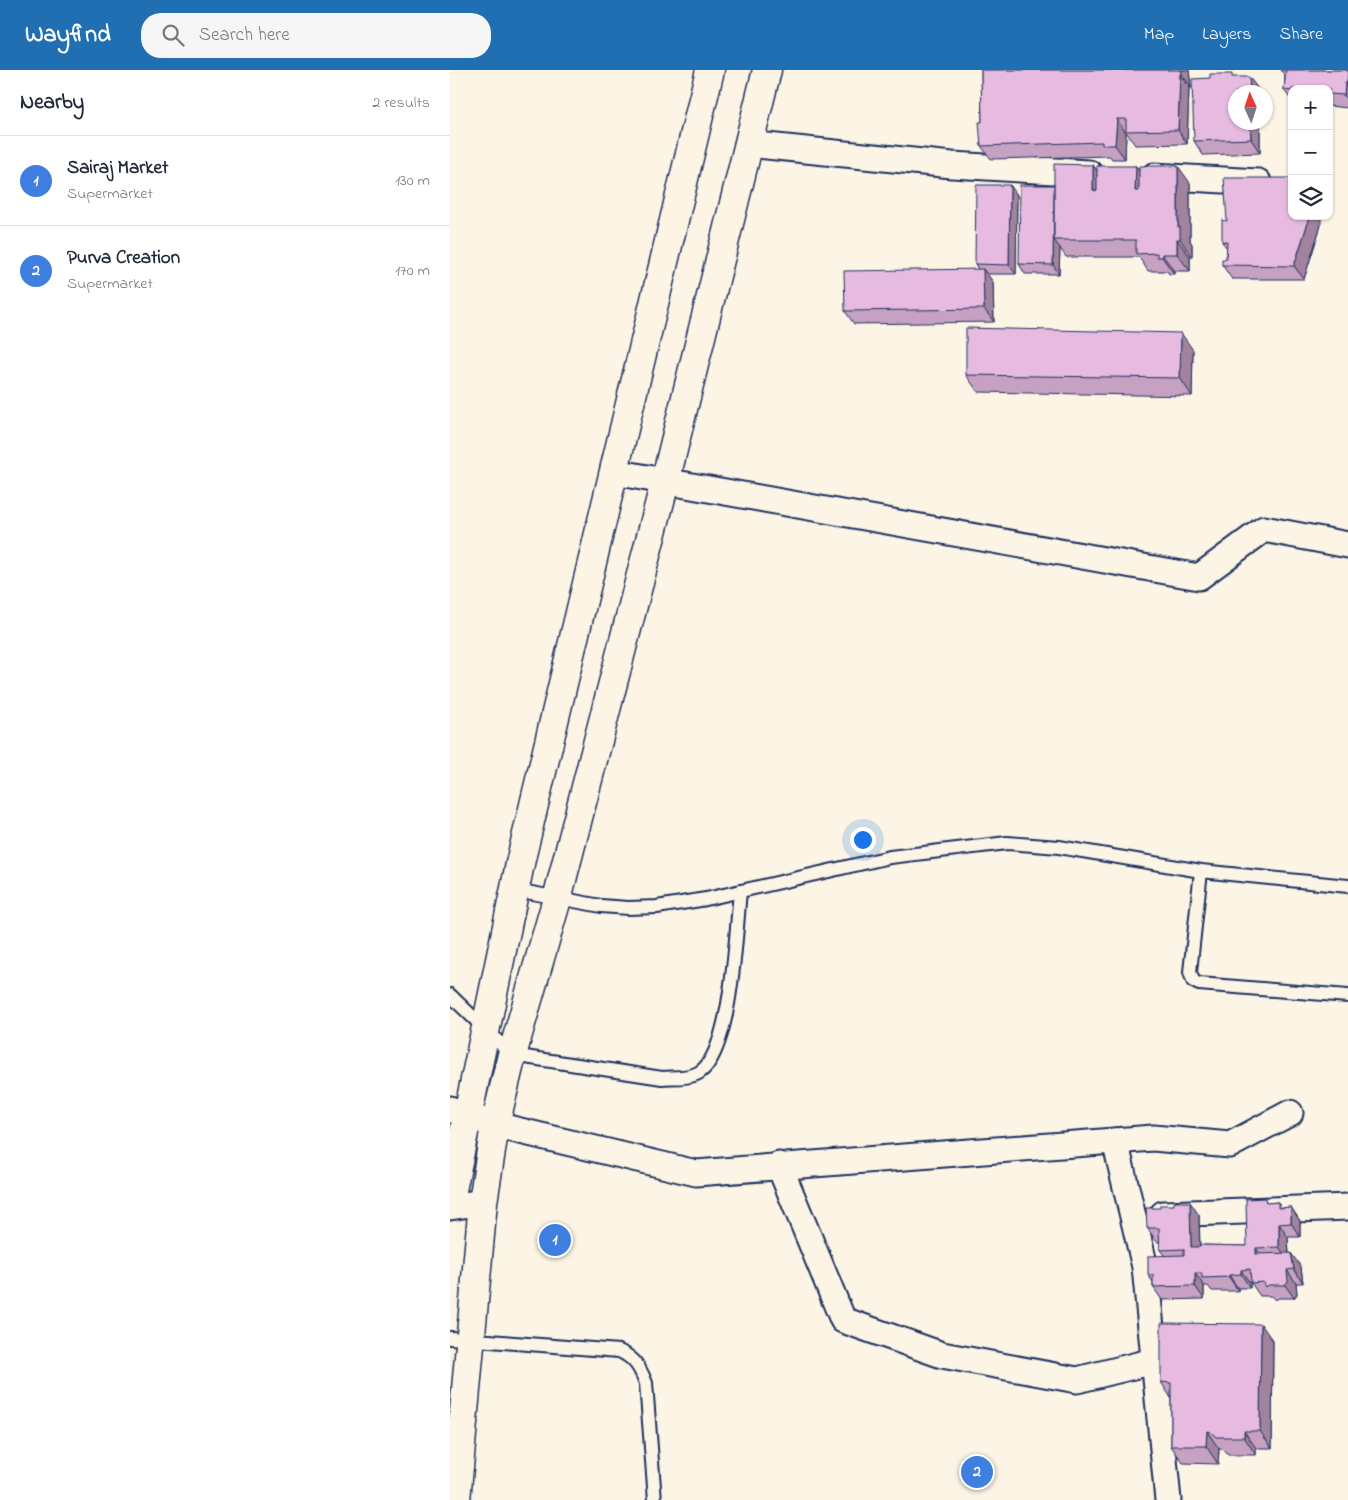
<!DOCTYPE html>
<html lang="en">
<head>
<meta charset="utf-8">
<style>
  :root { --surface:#fff; --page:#f6f6f7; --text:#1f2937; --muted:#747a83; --line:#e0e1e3; --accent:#1f6fb2 }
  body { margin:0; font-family:"Indie Flower",sans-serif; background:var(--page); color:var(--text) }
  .controls { position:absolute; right:15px; top:15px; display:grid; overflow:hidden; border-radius:10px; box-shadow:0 1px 4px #0004 }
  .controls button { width:45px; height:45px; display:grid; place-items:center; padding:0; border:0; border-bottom:1px solid var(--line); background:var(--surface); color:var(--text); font:25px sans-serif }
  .compass { position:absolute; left:778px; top:15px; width:45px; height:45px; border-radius:50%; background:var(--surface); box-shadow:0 1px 4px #0004; rotate:357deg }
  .you { position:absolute; left:412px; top:769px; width:18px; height:18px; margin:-12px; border:4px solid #fff; border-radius:50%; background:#1a73e8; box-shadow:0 0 0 8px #1a73e833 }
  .badge { display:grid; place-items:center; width:32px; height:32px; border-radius:50%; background:var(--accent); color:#fff; font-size:16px; font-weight:700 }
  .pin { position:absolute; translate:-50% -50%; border:2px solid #fff; box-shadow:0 1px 5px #0006 }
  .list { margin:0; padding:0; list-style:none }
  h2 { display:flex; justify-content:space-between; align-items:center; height:65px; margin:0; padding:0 20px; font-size:21px }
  h2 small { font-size:16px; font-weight:400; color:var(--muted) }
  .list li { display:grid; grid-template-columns:32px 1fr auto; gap:15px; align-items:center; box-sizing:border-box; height:90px; padding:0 20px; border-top:1px solid var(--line) }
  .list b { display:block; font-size:19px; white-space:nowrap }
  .list p { margin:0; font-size:16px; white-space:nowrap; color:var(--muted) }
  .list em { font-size:16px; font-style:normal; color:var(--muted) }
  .icon { flex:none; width:28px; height:28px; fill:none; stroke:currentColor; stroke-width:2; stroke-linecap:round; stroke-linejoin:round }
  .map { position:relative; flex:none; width:898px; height:1430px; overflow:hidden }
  header { display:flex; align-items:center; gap:30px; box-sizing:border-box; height:70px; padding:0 25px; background:var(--accent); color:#fff }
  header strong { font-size:24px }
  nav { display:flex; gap:28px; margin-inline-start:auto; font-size:18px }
  .search { width:350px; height:45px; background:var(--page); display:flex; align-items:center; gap:12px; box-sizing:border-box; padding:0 18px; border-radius:20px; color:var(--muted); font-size:19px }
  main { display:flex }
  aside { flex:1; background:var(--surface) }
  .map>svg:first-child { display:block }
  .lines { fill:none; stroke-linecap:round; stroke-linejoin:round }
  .service-casing { stroke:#1b2f5e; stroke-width:16 }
  .minor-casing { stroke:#1b2f5e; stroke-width:29 }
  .tertiary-casing { stroke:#1b2f5e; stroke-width:31 }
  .service { stroke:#fcf5e5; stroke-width:12 }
  .minor { stroke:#fcf5e5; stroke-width:25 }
  .tertiary { stroke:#fcf5e5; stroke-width:28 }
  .wall { fill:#c7a1c1; stroke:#1b2f5e }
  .shaded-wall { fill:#a2839d; stroke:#1b2f5e }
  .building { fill:#e7bbe0; stroke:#1b2f5e }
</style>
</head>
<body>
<header>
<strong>Wayfind</strong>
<div class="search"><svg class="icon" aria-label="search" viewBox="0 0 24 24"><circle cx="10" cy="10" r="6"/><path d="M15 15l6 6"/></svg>Search here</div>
<nav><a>Map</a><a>Layers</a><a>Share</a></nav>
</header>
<main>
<aside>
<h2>Nearby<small>2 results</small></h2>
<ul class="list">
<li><span class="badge" style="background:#3f7fe0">1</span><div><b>Sairaj Market</b><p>Supermarket</p></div><em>130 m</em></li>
<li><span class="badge" style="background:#3f7fe0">2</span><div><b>Purva Creation</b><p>Supermarket</p></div><em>170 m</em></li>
</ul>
</aside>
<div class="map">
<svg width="898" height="1430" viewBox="0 0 898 1430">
  <rect width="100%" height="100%" fill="#fcf5e5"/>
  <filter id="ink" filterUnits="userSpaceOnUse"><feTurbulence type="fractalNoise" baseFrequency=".02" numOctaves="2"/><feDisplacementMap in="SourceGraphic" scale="10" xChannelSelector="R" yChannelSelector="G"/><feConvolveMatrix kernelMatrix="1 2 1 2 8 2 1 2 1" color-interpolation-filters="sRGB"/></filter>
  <g filter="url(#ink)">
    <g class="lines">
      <g class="service-casing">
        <g id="service">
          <path d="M751 801 740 902 743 911 749 914 898 926"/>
          <path d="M66 820 151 836 178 838 207 837 256 829 440 787 557 773 609 777 751 801 898 816"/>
          <path d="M0 925 62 985 212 1008C224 1007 240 1009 250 1002 282 980 286 861 290 821"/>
          <path d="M0 1268 169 1281C185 1288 190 1298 196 1313L205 1430"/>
        </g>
      </g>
      <g class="minor-casing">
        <g id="minor">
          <path d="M298 74 502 95 639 103"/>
          <path d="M704 106 808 112"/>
          <path d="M164 402 749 507 814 459 898 475"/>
          <path d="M0 1039 45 1055 246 1103 703 1068 780 1075 840 1043"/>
          <path d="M665 1071 695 1197 718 1430"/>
          <path d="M329 1095 393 1250 492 1285 627 1310 704 1291"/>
          <path d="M0 1137 33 1132"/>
          <path d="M713 1144 898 1137"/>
        </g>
      </g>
      <g class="tertiary-casing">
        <g id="tertiary">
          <path d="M0 1130 71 789 260 0"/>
          <path d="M6 1430 33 1132 45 1055 62 985 107 829 215 412 317 0"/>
        </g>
      </g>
      <use href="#service" class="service"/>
      <use href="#minor" class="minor"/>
      <use href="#tertiary" class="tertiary"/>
    </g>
    <g class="wall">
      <path d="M531 0H739L741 18H739L737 74 685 75 677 63H676L675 89H662L660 86 541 89 531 76 532 52Z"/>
      <path d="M831 0H898V38L879 36V19H842V31L834 20 835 6Z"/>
      <path d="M785 7 809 20 786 52H810V83L753 85 744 71Z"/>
      <path d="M643 95 647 101 686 96 689 101 740 113V171L742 174V187H740V201H724V204H719L717 201H698L689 187H616L610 178 609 204H575L569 194 604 115Z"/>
      <path d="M560 115 567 125 566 204H537L543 212 544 252 404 254 395 241 528 199 525 194Z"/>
      <path d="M871 155 854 209H782L772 195 776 189 777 178 772 172Z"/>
      <path d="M743 280 742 326 528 322 516 305Z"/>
      <path d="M828 1132 832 1138 841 1137 850 1151V1167H838L839 1183 851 1197 853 1213H846L847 1224 844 1228H829L825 1230 821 1226H810L801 1213H800V1218H788V1221H762L758 1216H754V1229L712 1230 703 1217V1212L698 1205 714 1185 710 1180V1172H707L697 1158 749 1145 750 1175 797 1176 818 1133Z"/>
      <path d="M823 1271 822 1378H806V1385H778L773 1379H769L768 1394 733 1393 721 1376V1328L711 1312Z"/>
    </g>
    <g class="shaded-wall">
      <path d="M731 0H739L741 18 732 4Z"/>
      <path d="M730 4 739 18 737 74 728 60Z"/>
      <path d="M799 7 809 20V22H800Z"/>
      <path d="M895 13 898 18V31L894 25Z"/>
      <path d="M667 49 676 63 675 89 665 75Z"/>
      <path d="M800 52H810V83L801 69Z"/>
      <path d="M643 95 655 112V138L643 120Z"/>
      <path d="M686 96 698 113V139L685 121Z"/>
      <path d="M728 96 740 113V171L742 174V187L730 169 728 157Z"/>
      <path d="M560 115 567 125 566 204 559 195Z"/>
      <path d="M604 115V170L610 178 609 204 603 195Z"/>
      <path d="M860 146H871V155L854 209 844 196Z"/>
      <path d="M727 169 740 187V201L727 184Z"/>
      <path d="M712 184 724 201V204L712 187Z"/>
      <path d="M533 199 543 212 544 252 534 239Z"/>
      <path d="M731 263 743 280 742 326 730 308Z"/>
      <path d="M740 1132 749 1145 750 1191 741 1177Z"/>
      <path d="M841 1137 850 1151V1167L841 1153Z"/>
      <path d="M829 1154 838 1167 839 1191 829 1177Z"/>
      <path d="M806 1178 815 1191 806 1184Z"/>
      <path d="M841 1183 851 1197 853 1213 844 1199Z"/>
      <path d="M791 1200 800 1213V1218L791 1204Z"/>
      <path d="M837 1200 846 1213 847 1224 844 1228 835 1215Z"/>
      <path d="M745 1203 754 1216V1229L745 1216Z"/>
      <path d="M779 1205 788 1218V1221L779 1207Z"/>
      <path d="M811 1254 823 1271 822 1378 810 1361Z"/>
      <path d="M757 1361 769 1379 768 1394 756 1376Z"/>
      <path d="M794 1361 806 1378V1385L794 1367Z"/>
    </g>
    <g class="building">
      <path d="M531 0H731L732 4H730L728 60 676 61V49H667L665 75H652V72L531 76 529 52H532Z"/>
      <path d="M836 0H898L897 13H895L894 25 879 24V19H842V21L834 20Z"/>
      <path d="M760 4H782V7H799L800 22H786V52H800L801 69 744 71 742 9 760 8Z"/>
      <path d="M604 94 643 95V120L647 121V96H686L685 121H689V96H728V157H730V169H727V184H712V187H707V183L686 184V170H604Z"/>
      <path d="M774 108H842V146H860L844 196 772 195V189H776L777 171 772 172V150L777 151Z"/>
      <path d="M526 115H560L559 195 525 194Z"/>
      <path d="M570 115H604L603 195 569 194Z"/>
      <path d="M533 199 534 239 395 241 394 201Z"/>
      <path d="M516 258 731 263 730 308 516 305Z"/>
      <path d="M815 1128 816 1133 828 1132V1138L841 1137V1153L829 1154V1177L806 1178V1184L841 1183 844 1199 837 1200 838 1211 835 1215H819L815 1217 813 1212 801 1213 800 1199 791 1200V1204L779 1205V1207L752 1208V1203H745V1216L703 1217V1205H698V1186L734 1185V1179L710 1180 709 1158H697L696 1138H710V1135H724V1132H740L741 1177H750V1175L797 1176 796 1129Z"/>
      <path d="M711 1253 811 1254 810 1361H794V1367H766L761 1362 757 1361 756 1376H721V1313L711 1312Z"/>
    </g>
  </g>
</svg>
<div class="controls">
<button>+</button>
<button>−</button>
<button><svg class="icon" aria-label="layers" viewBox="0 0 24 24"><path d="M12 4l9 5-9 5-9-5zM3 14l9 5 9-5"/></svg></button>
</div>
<svg class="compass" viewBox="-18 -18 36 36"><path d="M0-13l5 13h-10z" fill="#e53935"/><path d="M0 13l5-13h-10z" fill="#747a83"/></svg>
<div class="you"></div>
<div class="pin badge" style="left:105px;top:1170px;background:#3f7fe0">1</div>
<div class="pin badge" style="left:527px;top:1402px;background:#3f7fe0">2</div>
</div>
</main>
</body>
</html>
